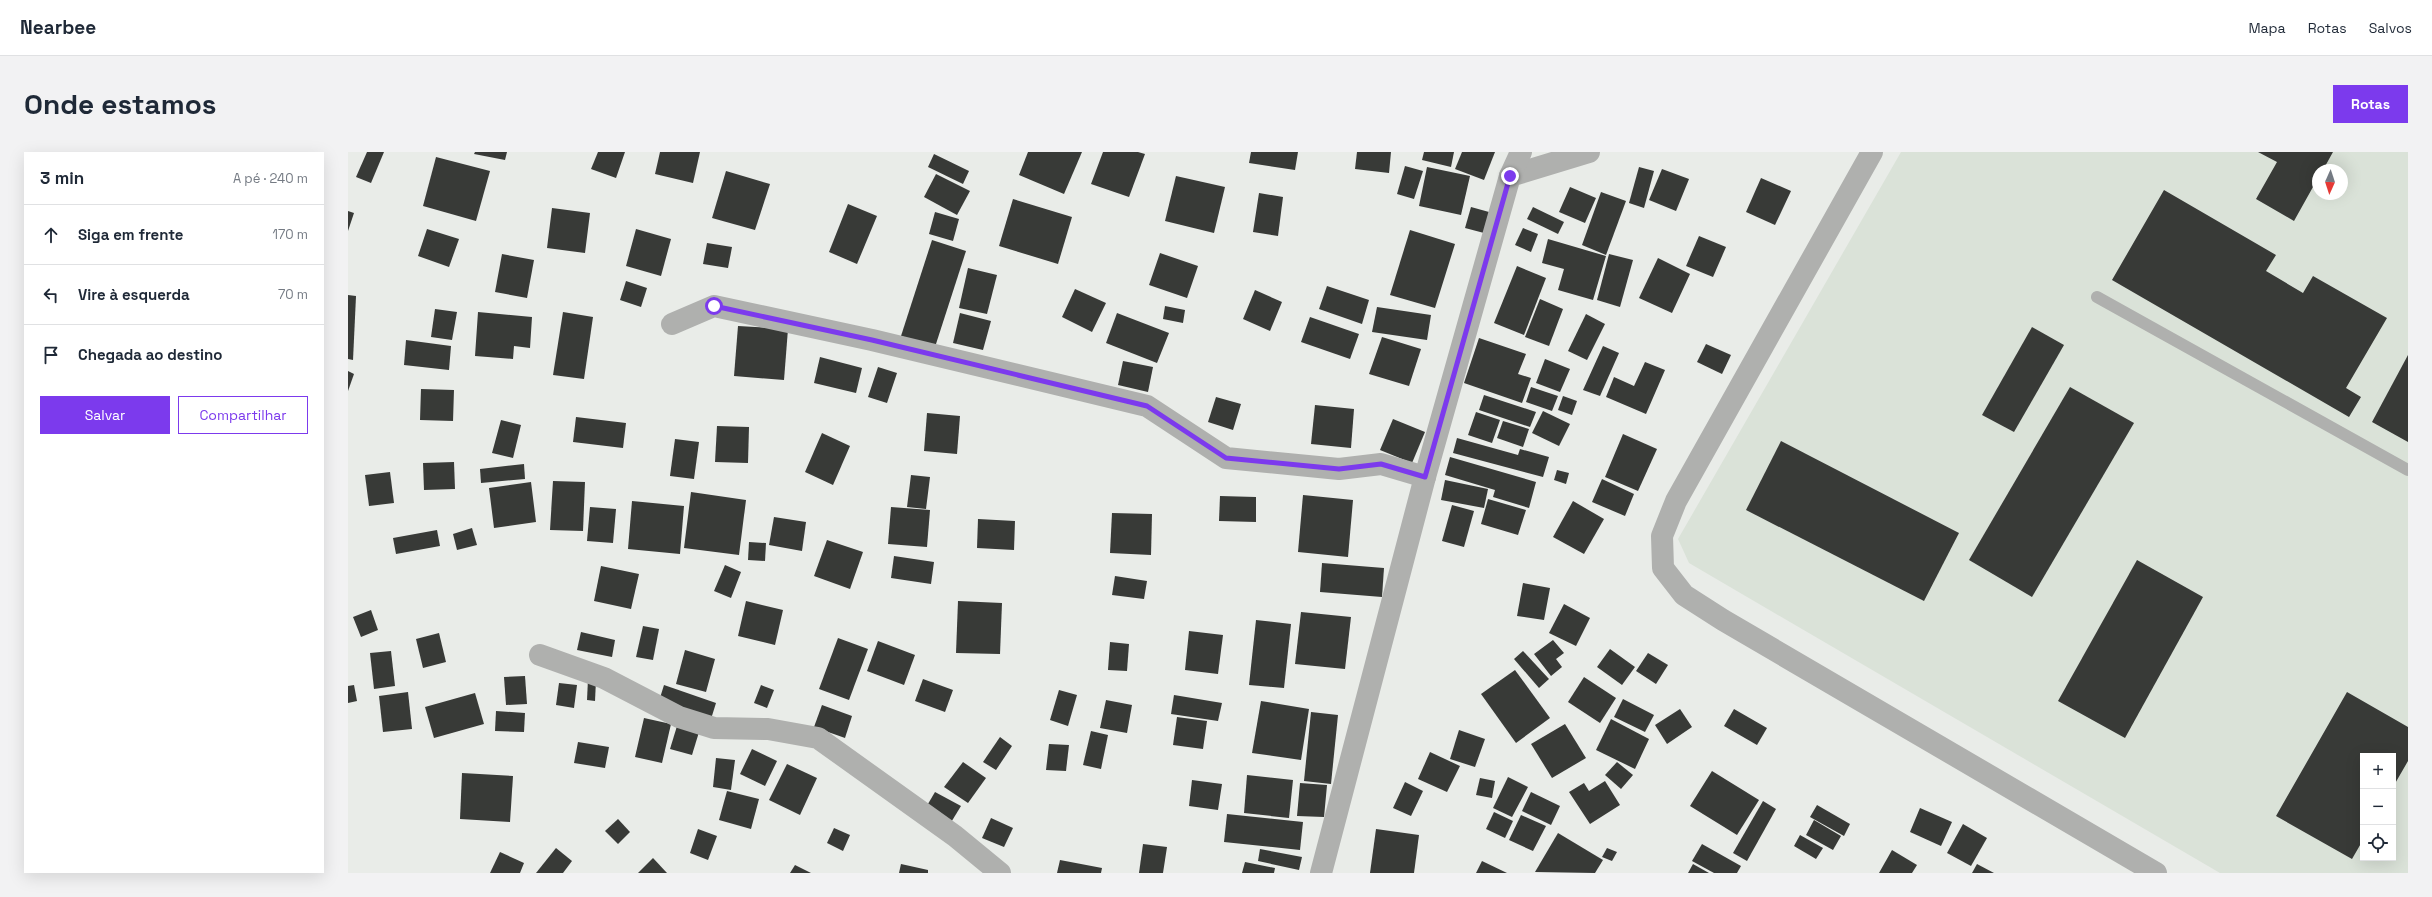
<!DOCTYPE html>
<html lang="pt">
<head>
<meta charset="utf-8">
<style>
  :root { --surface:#fff; --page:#f2f2f3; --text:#1f2937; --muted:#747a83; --line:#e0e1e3; --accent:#7c3aed }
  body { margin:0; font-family:"Space Grotesk",sans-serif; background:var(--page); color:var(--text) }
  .controls { position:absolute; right:12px; bottom:12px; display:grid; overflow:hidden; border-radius:0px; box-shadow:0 4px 16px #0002 }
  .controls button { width:36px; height:36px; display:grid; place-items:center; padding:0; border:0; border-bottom:1px solid var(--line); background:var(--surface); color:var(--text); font:20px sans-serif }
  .compass { position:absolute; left:1964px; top:12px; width:36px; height:36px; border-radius:50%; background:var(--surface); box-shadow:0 4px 16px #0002; rotate:183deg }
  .stop { position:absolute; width:12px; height:12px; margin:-9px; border:3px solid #7c3aed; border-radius:50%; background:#fff }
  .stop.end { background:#7c3aed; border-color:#fff; box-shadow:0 1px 4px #0008 }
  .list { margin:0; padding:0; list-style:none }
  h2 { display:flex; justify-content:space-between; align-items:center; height:52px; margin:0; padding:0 16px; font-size:17px }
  h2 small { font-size:13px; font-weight:400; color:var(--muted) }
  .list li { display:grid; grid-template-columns:26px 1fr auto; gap:12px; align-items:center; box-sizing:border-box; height:60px; padding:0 16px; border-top:1px solid var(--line) }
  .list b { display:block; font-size:15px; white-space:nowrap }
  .list em { font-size:13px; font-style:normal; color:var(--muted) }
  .actions { display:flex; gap:8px; padding:12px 16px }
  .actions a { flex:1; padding:9px 0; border:1px solid var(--accent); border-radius:0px; text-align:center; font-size:14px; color:var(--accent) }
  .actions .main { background:var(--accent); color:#fff }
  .icon { flex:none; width:22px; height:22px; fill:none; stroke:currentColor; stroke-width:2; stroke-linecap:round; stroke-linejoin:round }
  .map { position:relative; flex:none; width:2060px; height:721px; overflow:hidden; border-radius:0px }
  header { display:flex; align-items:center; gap:24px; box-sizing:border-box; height:56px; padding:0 20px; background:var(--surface); border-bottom:1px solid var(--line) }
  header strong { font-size:19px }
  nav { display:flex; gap:22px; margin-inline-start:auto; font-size:14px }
  .intro { display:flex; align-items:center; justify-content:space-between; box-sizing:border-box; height:96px; padding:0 24px }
  h1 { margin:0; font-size:28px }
  .button { padding:10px 18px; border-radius:0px; background:var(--accent); color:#fff; font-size:14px; font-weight:700 }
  main { display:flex; gap:24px; padding:0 24px }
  aside { flex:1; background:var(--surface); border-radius:0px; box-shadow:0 4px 16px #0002 }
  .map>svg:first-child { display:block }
  .built { fill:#dae2d8; fill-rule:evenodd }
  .building { fill:#383a37 }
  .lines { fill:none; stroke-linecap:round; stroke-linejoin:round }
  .service { stroke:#afb0ae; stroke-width:12 }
  .minor { stroke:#afb0ae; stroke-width:22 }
  .route { stroke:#7c3aed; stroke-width:5 }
</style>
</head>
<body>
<header>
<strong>Nearbee</strong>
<nav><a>Mapa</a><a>Rotas</a><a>Salvos</a></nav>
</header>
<div class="intro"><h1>Onde estamos</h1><a class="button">Rotas</a></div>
<main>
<aside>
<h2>3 min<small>A pé · 240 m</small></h2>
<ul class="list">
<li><svg class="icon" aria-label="ahead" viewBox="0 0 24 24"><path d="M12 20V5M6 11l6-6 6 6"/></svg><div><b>Siga em frente</b></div><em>170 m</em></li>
<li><svg class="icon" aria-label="left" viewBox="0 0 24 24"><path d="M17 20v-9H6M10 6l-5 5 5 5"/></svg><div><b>Vire à esquerda</b></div><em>70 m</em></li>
<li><svg class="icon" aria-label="arrive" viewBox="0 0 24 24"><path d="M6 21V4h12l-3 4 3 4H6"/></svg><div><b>Chegada ao destino</b></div></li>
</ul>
<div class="actions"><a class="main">Salvar</a><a>Compartilhar</a></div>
</aside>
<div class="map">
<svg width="2060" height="721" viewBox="0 0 2060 721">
  <rect width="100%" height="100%" fill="#e9ece8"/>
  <path class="built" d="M1553 0H2060V721H1872L1341 411 1330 387ZM1970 18H1994V42H1970ZM2015 604H2045V706H2015Z"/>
  <g class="building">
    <path d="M19 0H36L23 31 8 25Z"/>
    <path d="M127 0H159L157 8 126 2Z"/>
    <path d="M250 0H277L268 26 243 17Z"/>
    <path d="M312 0H352L345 31 307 22Z"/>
    <path d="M680 0H734L716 42 671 23Z"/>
    <path d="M755 0H790L797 2 781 45 743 32Z"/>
    <path d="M903 0H950L947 18 901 11Z"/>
    <path d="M1009 0H1043L1041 21 1007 17Z"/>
    <path d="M1076 0H1106L1103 15 1074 8Z"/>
    <path d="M1114 0H1147L1136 28 1107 17Z"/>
    <path d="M1910 0H1985L1975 18H1970V26L1946 69 1908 47 1929 10Z"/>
    <path d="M586 2 621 19 615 32 580 15Z"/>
    <path d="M88 5 142 19 128 69 75 54Z"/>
    <path d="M1057 14 1075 19 1066 47 1049 42Z"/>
    <path d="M1079 15 1122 24 1113 63 1071 54Z"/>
    <path d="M1291 15 1306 19 1296 56 1281 51Z"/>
    <path d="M1314 17 1341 27 1328 59 1301 48Z"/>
    <path d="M378 19 422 32 407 78 364 66Z"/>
    <path d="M588 22 622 39 609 63 576 45Z"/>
    <path d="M828 24 877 35 866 81 817 69Z"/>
    <path d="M1413 26 1443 39 1427 73 1398 60Z"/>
    <path d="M1222 35 1248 46 1237 71 1211 60Z"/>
    <path d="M1816 38 1928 103 1918 119 1955 141 1965 124 2039 166 1998 236 2013 245 2001 265 1764 128Z"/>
    <path d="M1253 40 1278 49 1258 103 1234 93Z"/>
    <path d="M911 41 935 45 930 84 905 80Z"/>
    <path d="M665 47 724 65 710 112 651 94Z"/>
    <path d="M500 52 529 64 509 112 481 100Z"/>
    <path d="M1123 55 1141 60 1136 81 1117 76Z"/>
    <path d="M1185 55 1216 70 1210 82 1179 67Z"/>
    <path d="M204 56 242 61 237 101 199 96Z"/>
    <path d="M0 59 6 61 0 79Z"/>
    <path d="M587 60 611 67 605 89 581 82Z"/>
    <path d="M1175 76 1190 82 1183 100 1167 93Z"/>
    <path d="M79 77 111 87 101 115 70 104Z"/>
    <path d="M288 77 323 87 313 124 278 114Z"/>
    <path d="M1062 78 1107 92 1087 156 1042 143Z"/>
    <path d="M1351 84 1378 95 1365 125 1338 114Z"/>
    <path d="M1200 87 1258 104 1245 148 1210 138 1216 117 1194 111Z"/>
    <path d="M584 88 618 99 587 195 553 184Z"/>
    <path d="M359 91 384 95 380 116 355 112Z"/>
    <path d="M812 101 850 114 839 146 801 133Z"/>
    <path d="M154 102 186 108 179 146 147 140Z"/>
    <path d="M1261 102 1285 108 1272 155 1249 148Z"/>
    <path d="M1310 106 1342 122 1324 161 1291 146Z"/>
    <path d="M1169 114 1198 126 1176 183 1146 171Z"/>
    <path d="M620 116 649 123 639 162 611 156Z"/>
    <path d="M278 129 299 136 293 155 272 148Z"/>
    <path d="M979 134 1021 148 1014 172 971 157Z"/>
    <path d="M727 137 758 151 744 180 714 165Z"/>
    <path d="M907 138 934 150 922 179 895 167Z"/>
    <path d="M0 143 8 144 5 208 0 207Z"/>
    <path d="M1192 147 1215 157 1201 194 1177 185Z"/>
    <path d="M817 154 837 158 835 171 815 167Z"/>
    <path d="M1029 155 1083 163 1079 188 1024 180Z"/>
    <path d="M87 157 109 160 104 188 83 185Z"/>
    <path d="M130 160 184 165 182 196 166 194 165 207 127 204Z"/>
    <path d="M215 160 245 165 236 227 205 223Z"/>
    <path d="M612 161 643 169 635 198 605 191Z"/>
    <path d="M769 161 821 181 809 211 758 191Z"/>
    <path d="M1238 162 1257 172 1239 208 1220 199Z"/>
    <path d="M962 165 1011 182 1002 207 953 190Z"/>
    <path d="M390 174 440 177 436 228 386 224Z"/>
    <path d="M1684 175 1716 193 1666 280 1634 263Z"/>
    <path d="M1034 185 1073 197 1061 234 1021 222Z"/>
    <path d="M1131 186 1178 202 1170 222 1183 226 1174 251 1116 231Z"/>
    <path d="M58 188 103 194 101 218 56 213Z"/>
    <path d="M1358 192 1383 203 1374 222 1349 210Z"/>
    <path d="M1255 194 1271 201 1252 244 1235 238Z"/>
    <path d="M2060 203V290L2024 270Z"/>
    <path d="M472 205 514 216 508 241 466 231Z"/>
    <path d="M1197 207 1222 217 1212 240 1188 231Z"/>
    <path d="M775 209 805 215 800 240 770 233Z"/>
    <path d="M1297 210 1317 218 1298 262 1258 245 1266 225 1286 234Z"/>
    <path d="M530 215 549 221 539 251 520 245Z"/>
    <path d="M0 219 6 222 0 239Z"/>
    <path d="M1183 235 1210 244 1204 259 1178 250Z"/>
    <path d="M1722 235 1786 271 1684 445 1621 408Z"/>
    <path d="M73 237 106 238 105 269 72 268Z"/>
    <path d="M1136 243 1188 260 1182 275 1131 258Z"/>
    <path d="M1215 244 1229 249 1224 263 1210 258Z"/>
    <path d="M868 245 893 252 885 278 860 270Z"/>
    <path d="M967 253 1006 257 1003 296 963 292Z"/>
    <path d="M1195 259 1222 272 1211 294 1184 281Z"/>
    <path d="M1128 260 1152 268 1144 291 1120 283Z"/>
    <path d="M579 261 612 264 609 302 576 299Z"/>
    <path d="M228 265 278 271 275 296 225 290Z"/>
    <path d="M1045 267 1077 280 1064 311 1032 298Z"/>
    <path d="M153 268 173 273 165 306 144 301Z"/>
    <path d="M1155 269 1181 277 1175 295 1149 286Z"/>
    <path d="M369 274 401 275 400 311 367 310Z"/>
    <path d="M474 281 502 294 485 333 457 320Z"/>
    <path d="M1275 282 1309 297 1290 339 1257 325Z"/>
    <path d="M1109 286 1170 303 1172 297 1201 305 1195 325 1105 301Z"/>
    <path d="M327 287 351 290 346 327 322 324Z"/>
    <path d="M1433 289 1611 381 1576 449 1398 358Z"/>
    <path d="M1102 305 1188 330 1181 356 1145 345 1147 338 1097 323Z"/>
    <path d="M106 310 107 337 76 338 75 311Z"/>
    <path d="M176 312 177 327 133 331 132 317Z"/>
    <path d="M1209 318 1221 321 1218 332 1206 328Z"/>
    <path d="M42 320 46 351 21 354 17 323Z"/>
    <path d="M563 323 582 325 578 357 559 355Z"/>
    <path d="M1254 327 1286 342 1277 364 1244 350Z"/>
    <path d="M1097 328 1140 337 1136 356 1093 348Z"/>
    <path d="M205 329 237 330 235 379 202 378Z"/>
    <path d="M183 330 188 370 146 376 141 336Z"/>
    <path d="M343 340 398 348 391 403 336 396Z"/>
    <path d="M955 343 1005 348 1000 405 950 400Z"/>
    <path d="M872 344 908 345V370L871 369Z"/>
    <path d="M1140 347 1178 358 1170 383 1133 372Z"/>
    <path d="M284 349 336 354 332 402 280 397Z"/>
    <path d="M1225 349 1256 367 1236 402 1205 385Z"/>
    <path d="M1104 353 1126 359 1116 395 1094 389Z"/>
    <path d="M242 355 268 357 265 391 239 389Z"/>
    <path d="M543 355 582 358 579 395 540 392Z"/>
    <path d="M764 361 804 362 803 403 762 401Z"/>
    <path d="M426 365 458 370 454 399 421 393Z"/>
    <path d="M630 367 667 369 666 398 629 396Z"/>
    <path d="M124 376 129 393 109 398 105 382Z"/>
    <path d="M89 378 92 394 48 402 45 386Z"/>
    <path d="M479 388 515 400 502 437 466 424Z"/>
    <path d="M401 390 418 391 417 409 400 408Z"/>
    <path d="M546 404 586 410 583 432 543 426Z"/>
    <path d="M1789 408 1855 445 1777 586 1710 549Z"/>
    <path d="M974 411 1036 416 1034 445 972 440Z"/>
    <path d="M377 413 393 420 383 446 366 439Z"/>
    <path d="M253 414 291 422 283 457 246 449Z"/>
    <path d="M767 424 799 429 796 447 764 443Z"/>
    <path d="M1175 431 1202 436 1196 468 1169 464Z"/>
    <path d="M398 449 435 458 427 493 390 484Z"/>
    <path d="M610 449 654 451 652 502 608 501Z"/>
    <path d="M1216 452 1242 466 1228 494 1201 481Z"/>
    <path d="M23 458 30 478 13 485 5 465Z"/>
    <path d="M953 460 1003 465 997 517 947 512Z"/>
    <path d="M908 468 943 472 936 536 901 533Z"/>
    <path d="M295 474 311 477 305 508 288 505Z"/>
    <path d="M841 479 875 483 870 522 837 518Z"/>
    <path d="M233 480 267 488 264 505 229 498Z"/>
    <path d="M91 481 98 510 75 516 68 487Z"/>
    <path d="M490 486 520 497 501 548 471 537Z"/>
    <path d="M1205 488 1216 501 1208 507 1214 515 1203 524 1186 502Z"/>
    <path d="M530 489 567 503 556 533 519 519Z"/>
    <path d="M762 490 781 492 779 519 760 518Z"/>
    <path d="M1262 497 1287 515 1274 533 1249 515Z"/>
    <path d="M337 498 367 507 358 540 328 532Z"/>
    <path d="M43 499 47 534 26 537 22 501Z"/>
    <path d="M1175 499 1201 527 1191 536 1166 507Z"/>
    <path d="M1300 501 1320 513 1308 532 1288 519Z"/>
    <path d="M1167 518 1202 566 1168 591 1133 542Z"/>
    <path d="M177 524 179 552 158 553 156 525Z"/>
    <path d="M1236 525 1268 546 1252 571 1220 550Z"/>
    <path d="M240 527 248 528 247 549 239 548Z"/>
    <path d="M575 527 605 538 597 560 567 549Z"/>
    <path d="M211 531 229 533 226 556 208 553Z"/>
    <path d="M6 533 9 549 0 551V534Z"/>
    <path d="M316 533 368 551 363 567 311 549Z"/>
    <path d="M413 533 426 538 419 556 406 551Z"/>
    <path d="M711 538 729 543 720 574 702 568Z"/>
    <path d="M60 540 64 577 35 580 31 544Z"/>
    <path d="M1999 540 2060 575V609L2045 635V604H2015V688L2004 707 1928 664Z"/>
    <path d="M127 541 136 572 86 586 77 555Z"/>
    <path d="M826 543 874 551 870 569 823 562Z"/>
    <path d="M1275 547 1306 563 1297 580 1266 565Z"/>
    <path d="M758 548 784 553 779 581 752 576Z"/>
    <path d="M913 549 961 557 953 608 904 601Z"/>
    <path d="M474 553 504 564 497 586 466 575Z"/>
    <path d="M1332 557 1344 575 1319 592 1307 573Z"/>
    <path d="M1386 557 1419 576 1409 593 1376 574Z"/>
    <path d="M148 559 177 561 176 580 147 579Z"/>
    <path d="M963 560 990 563 983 632 956 629Z"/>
    <path d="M829 565 859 569 855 597 825 593Z"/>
    <path d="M296 566 323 572 314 611 287 605Z"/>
    <path d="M1263 567 1301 587 1287 617 1248 598Z"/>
    <path d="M1217 572 1238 606 1204 626 1183 592Z"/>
    <path d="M329 574 351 580 344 603 322 597Z"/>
    <path d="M1111 578 1137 587 1127 615 1102 607Z"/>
    <path d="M743 579 760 583 753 617 735 613Z"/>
    <path d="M652 585 664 594 648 618 635 610Z"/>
    <path d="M230 590 261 595 257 616 226 611Z"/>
    <path d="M701 592 721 593 718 619 698 618Z"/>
    <path d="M404 597 429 609 417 634 392 622Z"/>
    <path d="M1082 600 1112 614 1099 640 1070 627Z"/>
    <path d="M368 606 387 608 383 638 365 635Z"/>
    <path d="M615 610 638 626 620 651 596 635Z"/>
    <path d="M1269 610 1285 623 1273 637 1257 623Z"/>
    <path d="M439 612 469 626 452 663 421 648Z"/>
    <path d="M1364 619 1411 648 1389 683 1342 654Z"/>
    <path d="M114 621 165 624 162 670 112 667Z"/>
    <path d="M899 623 945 628 941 666 896 661Z"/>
    <path d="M1160 625 1180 635 1164 665 1145 656Z"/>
    <path d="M1132 626 1147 629 1144 646 1128 643Z"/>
    <path d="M844 628 874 632 870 658 841 654Z"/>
    <path d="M1257 629 1272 653 1242 672 1221 640 1236 631 1241 639Z"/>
    <path d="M1057 630 1075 639 1063 664 1045 656Z"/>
    <path d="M952 631 979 633 976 665 949 664Z"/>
    <path d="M379 639 411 647 403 677 371 668Z"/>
    <path d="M587 640 613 654 602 672 577 657Z"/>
    <path d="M1183 640 1212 654 1203 673 1174 659Z"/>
    <path d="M1415 649 1428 657 1399 709 1385 701Z"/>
    <path d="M1469 653 1502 672 1496 684 1462 665Z"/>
    <path d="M1572 656 1604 670 1593 694 1562 680Z"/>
    <path d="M1146 660 1165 669 1157 686 1138 677Z"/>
    <path d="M879 662 955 670 952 698 876 690Z"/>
    <path d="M1173 663 1198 674 1185 699 1161 688Z"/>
    <path d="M643 666 665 676 656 695 634 686Z"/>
    <path d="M270 667 282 680 270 692 257 679Z"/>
    <path d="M1466 668 1493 684 1485 698 1458 683Z"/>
    <path d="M1615 672 1639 686 1623 714 1599 701Z"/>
    <path d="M486 676 502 683 495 699 479 691Z"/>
    <path d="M350 677 369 684 360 708 342 701Z"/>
    <path d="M1028 677 1071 683 1066 721H1022Z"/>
    <path d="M1210 681 1255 708 1247 721 1187 720Z"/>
    <path d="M1452 683 1475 696 1468 707 1446 694Z"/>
    <path d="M795 692 819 695 815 721H791Z"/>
    <path d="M1354 692 1393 714 1389 721H1366L1344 709Z"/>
    <path d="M208 696 224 709 215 721H188Z"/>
    <path d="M1259 696 1269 700 1264 709 1254 705Z"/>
    <path d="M912 697 954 705 951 718 910 709Z"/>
    <path d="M1544 698 1569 713 1564 721H1531Z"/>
    <path d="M152 700 176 711 172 721H142Z"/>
    <path d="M305 706 319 721H290Z"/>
    <path d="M712 708 754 716 753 721H709Z"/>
    <path d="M1134 709 1159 721H1128Z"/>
    <path d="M897 710 927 716 926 721H894Z"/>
    <path d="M553 712 580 718V721H551Z"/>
    <path d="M1345 712 1361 721H1340Z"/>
    <path d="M1629 712 1646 721H1624Z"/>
    <path d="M447 713 463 721H442Z"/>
  </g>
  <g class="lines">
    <path class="service" d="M1749 145 2060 318"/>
    <g class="minor">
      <path d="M1524 0 1328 349 1314 384 1315 416 1336 443 1375 468 1808 721"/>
      <path d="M1162 24 1241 0"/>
      <path d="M324 172 366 154 524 188 799 254 878 306 991 317 1033 312 1077 325"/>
      <path d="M192 503 256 526 331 565 366 576 420 577 470 586 607 684 652 721"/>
      <path d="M973 721 1077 325 1162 24 1173 0"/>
    </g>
  </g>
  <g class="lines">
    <path class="route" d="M366 154 524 188 799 254 878 306 991 317 1033 312 1077 325 1162 24"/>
  </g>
</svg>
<div class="controls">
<button>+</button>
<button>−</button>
<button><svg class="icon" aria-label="locate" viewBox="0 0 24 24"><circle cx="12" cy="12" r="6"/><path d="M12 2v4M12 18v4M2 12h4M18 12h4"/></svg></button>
</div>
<svg class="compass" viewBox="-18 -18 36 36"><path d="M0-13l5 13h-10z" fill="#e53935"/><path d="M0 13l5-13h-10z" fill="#747a83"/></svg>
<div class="stop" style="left:366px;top:154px"></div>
<div class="stop end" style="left:1162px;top:24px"></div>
</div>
</main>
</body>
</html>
